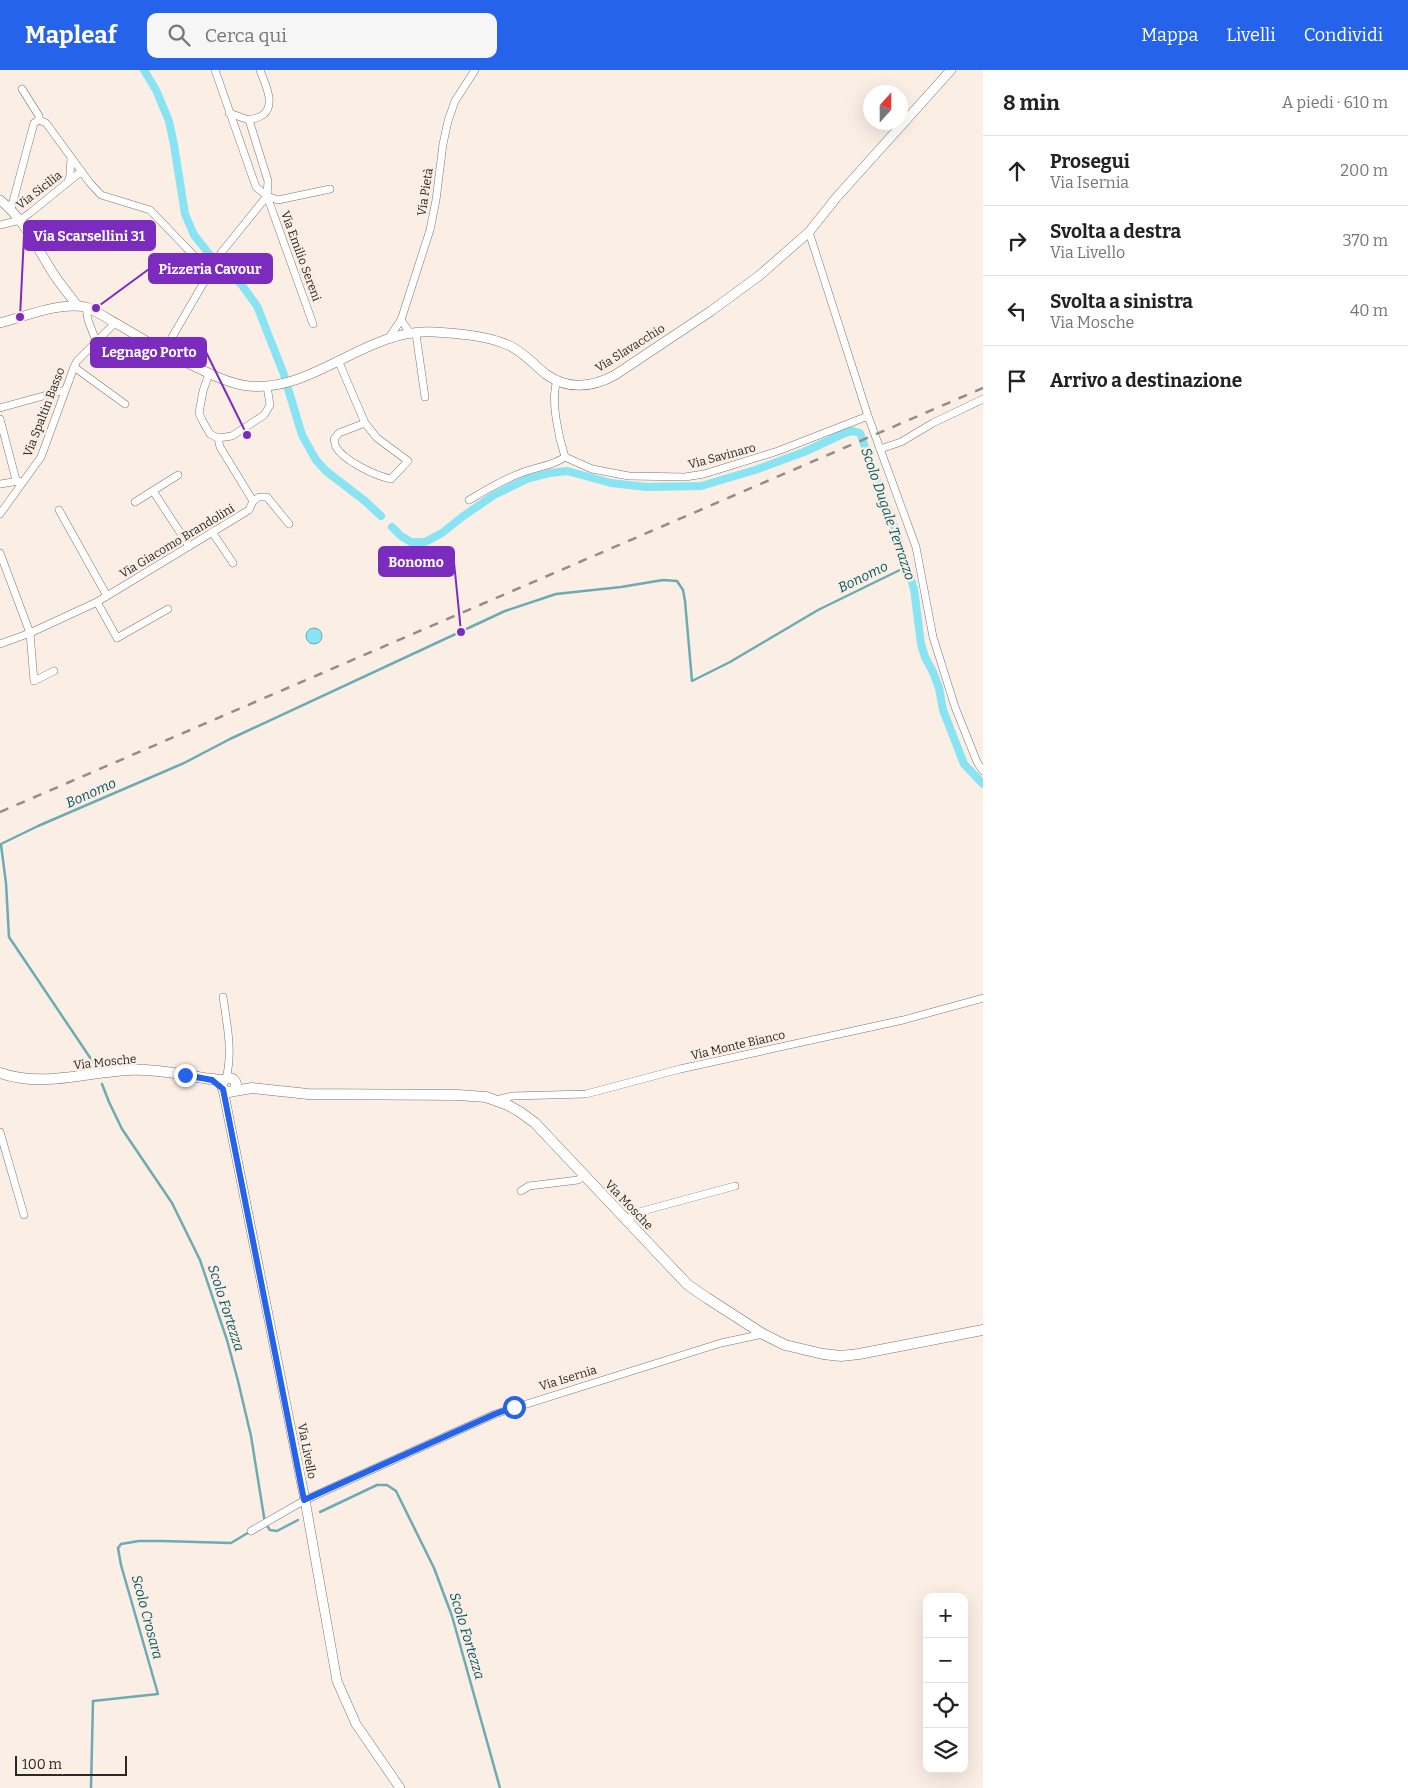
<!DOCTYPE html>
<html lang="it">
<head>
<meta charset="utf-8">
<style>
  :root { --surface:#fff; --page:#f6f6f6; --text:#222; --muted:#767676; --line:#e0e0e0; --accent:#2563eb }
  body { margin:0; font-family:Bitter,serif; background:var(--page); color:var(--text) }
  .controls { position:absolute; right:15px; bottom:15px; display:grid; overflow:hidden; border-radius:10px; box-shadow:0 5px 20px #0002 }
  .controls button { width:45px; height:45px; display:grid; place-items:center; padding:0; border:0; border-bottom:1px solid var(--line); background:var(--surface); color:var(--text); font:25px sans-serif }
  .compass { position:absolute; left:863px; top:15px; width:45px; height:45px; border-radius:50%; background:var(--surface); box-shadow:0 5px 20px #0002; rotate:21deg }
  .scale { position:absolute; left:15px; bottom:12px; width:112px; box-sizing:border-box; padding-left:5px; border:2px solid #2c2825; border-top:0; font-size:14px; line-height:18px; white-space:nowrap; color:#2c2825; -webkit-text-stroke:4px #faeee5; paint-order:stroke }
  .stop { position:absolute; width:15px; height:15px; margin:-11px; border:4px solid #2563eb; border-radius:50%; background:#fff }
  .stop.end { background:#2563eb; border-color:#fff; box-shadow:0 1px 5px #0008 }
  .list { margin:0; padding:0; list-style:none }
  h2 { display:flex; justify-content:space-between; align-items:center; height:65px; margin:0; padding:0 20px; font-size:21px }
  h2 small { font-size:16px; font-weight:400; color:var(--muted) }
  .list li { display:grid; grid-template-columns:32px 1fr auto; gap:15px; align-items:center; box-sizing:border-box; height:70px; padding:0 20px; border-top:1px solid var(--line) }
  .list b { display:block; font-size:19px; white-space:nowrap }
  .list p { margin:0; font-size:16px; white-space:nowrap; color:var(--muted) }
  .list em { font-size:16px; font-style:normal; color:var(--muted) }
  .icon { flex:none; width:28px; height:28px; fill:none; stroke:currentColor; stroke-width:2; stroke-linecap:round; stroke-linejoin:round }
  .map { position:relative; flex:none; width:983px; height:1718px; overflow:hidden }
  header { display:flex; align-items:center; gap:30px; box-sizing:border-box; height:70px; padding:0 25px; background:var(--accent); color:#fff }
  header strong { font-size:24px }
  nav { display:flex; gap:28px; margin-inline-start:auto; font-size:18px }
  .search { width:350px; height:45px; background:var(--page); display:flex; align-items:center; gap:12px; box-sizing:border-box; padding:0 18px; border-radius:10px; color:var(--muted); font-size:19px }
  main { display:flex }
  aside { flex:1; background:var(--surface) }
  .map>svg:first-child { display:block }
  .water { fill:#88e3f2; stroke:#6cabb4 }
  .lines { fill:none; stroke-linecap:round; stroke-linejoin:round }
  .stream { stroke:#6cabb4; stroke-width:2.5 }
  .canal { stroke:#88e3f2; stroke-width:8 }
  .minor-casing { stroke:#7f756d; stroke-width:8 }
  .tertiary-casing { stroke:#7f756d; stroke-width:10 }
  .secondary-casing { stroke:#7f756d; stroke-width:11 }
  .minor { stroke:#fff; stroke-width:7 }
  .tertiary { stroke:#fff; stroke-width:9 }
  .secondary { stroke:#fff; stroke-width:10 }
  .rail { stroke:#948c86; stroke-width:2.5; stroke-dasharray:9 9; stroke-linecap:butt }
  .route { stroke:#2563eb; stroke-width:6 }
  .labels { text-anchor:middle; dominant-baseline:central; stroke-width:5; stroke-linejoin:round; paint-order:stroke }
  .street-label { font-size:12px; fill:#2c2825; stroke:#faeee5 }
  .water-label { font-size:14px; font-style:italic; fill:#035862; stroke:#faeee5 }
  .leader { fill:none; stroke:#7b2cbf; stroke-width:2 }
  .callout-dot { fill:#7b2cbf; stroke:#faeee5; stroke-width:2 }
  .callout { fill:#7b2cbf; stroke:#7b2cbf; stroke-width:2 }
  .callout-label { font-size:14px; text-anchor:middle; font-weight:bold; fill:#fff }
</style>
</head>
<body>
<header>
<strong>Mapleaf</strong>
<div class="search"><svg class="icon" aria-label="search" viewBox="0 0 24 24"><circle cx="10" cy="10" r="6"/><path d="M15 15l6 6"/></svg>Cerca qui</div>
<nav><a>Mappa</a><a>Livelli</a><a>Condividi</a></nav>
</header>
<main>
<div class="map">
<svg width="983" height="1718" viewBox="0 0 983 1718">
  <rect width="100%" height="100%" fill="#faeee5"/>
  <circle class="water" cx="314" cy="566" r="8"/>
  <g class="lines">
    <g class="stream">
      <path d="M1 774 38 756 184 693 230 669 505 541 556 524 621 517 663 510 677 511 683 520 685 531 692 611 730 592 818 540 906 497"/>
      <path d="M1 775 6 813 9 867 95 995"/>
      <path d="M102 1014 109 1032 122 1059 172 1133 200 1190 227 1270 238 1311 251 1366 265 1453 270 1460 277 1461 298 1450"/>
      <path d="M320 1442 377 1415H387L396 1421 434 1498 452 1546 500 1718"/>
      <path d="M91 1718 93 1631 158 1624 121 1495 118 1478 121 1474 139 1471H162L231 1473 251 1461"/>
    </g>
    <g class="canal">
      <path d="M144 0 156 20 169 51 174 75 185 144 194 165 210 185 241 214 257 236 283 302 302 365 316 390 326 401 365 431 381 446"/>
      <path d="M392 457 401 466 411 472H425L442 463 462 447 494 425 527 409 550 403 567 401 611 413 647 417 701 416 755 400 804 382 845 363 853 361 860 363 894 456 914 519 921 574 925 587 933 602 939 618 943 640 964 694 983 714"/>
    </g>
    <g class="minor-casing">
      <g id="minor">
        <path d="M215 0 256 117 267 126 278 130 330 119"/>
        <path d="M22 19 39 46V50L46 53 90 113 101 125 150 140 202 194 212 200"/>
        <path d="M229 43 249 50 268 111 267 126 313 254"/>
        <path d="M249 50C253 49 261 47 264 44 276 33 264 12 260 0"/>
        <path d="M68 112 70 105 71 88"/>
        <path d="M11 139 34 53 39 50"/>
        <path d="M0 155 20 150 30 143 78 104 82 102"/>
        <path d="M809 162 868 346 916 477 933 567 955 637 977 692 983 701"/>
        <path d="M86 237 88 250 96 271"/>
        <path d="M401 250 411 264"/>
        <path d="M416 264 425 327"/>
        <path d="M388 269 401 250 430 160 436 130 443 74 448 51 455 31 475 0"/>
        <path d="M164 281 221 183 267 126"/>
        <path d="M338 290 365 353 339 363 334 369C335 372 335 375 336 377 344 391 376 406 391 409L408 391 377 368 365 353"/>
        <path d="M74 297 125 334"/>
        <path d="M209 304 203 321 199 343 202 350 210 364 218 368 232 366 264 345 270 335 267 316"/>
        <path d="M557 311C550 330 559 368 565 387L592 399 629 406 685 407 704 404 778 381 868 346"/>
        <path d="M0 338 65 320"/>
        <path d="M0 349 16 410"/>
        <path d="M880 379 901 372 933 353 983 329"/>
        <path d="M0 414 19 411"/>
        <path d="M153 421 189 476"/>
        <path d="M469 430C486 420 502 410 521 403 536 397 553 396 565 387"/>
        <path d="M253 431 259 427H267L289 454"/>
        <path d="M135 432 178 405"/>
        <path d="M59 440 107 526"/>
        <path d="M0 444 41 387 74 297 77 291 115 253"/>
        <path d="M212 462 233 493"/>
        <path d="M0 483 30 563 34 611 54 601"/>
        <path d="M97 532 117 568 168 539"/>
        <path d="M0 574 30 563 97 532 249 440 253 431 220 377 218 368"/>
        <path d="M223 927C227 954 233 982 226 1009"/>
        <path d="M496 1030 512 1026 586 1024 680 999 903 950 983 928"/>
        <path d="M0 1062 24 1145"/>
        <path d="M521 1121 529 1116 578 1110 584 1106"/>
        <path d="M626 1150 639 1142 735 1116"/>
        <path d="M251 1461 305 1430 495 1344 721 1273 763 1264"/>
      </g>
    </g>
    <g class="tertiary-casing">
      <g id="tertiary">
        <path d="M0 130C24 149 37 178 53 203 60 214 69 225 77 235"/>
        <path d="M0 253C27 246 58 232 86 237 98 242 108 249 119 255 146 271 173 287 202 300 216 307 232 314 248 316 314 323 366 258 434 262 459 264 485 265 508 275 524 282 534 295 547 305 569 320 593 317 615 305L711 241 760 205 809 162 836 128 951 0"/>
        <path d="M223 1019 305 1430 337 1611 356 1654 400 1718"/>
      </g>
    </g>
    <g class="secondary-casing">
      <g id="secondary">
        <path d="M0 1003C43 1018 85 1002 129 1000 148 999 168 1002 186 1005 199 1007 211 1010 224 1010"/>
        <circle cx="229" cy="1015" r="7"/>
        <path d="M234 1021 252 1018 308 1024 458 1025 486 1027 508 1035 520 1042 535 1053 668 1194 688 1215 707 1228 763 1264 785 1275 823 1284 841 1286 859 1284 983 1260"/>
      </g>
    </g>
    <use href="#minor" class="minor"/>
    <use href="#tertiary" class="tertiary"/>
    <use href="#secondary" class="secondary"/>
    <path class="rail" d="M0 742 983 318"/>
  </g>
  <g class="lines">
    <path class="route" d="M185 1005 212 1010 223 1019 304 1430 495 1344 514 1337"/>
  </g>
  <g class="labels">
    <g class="street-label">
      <text transform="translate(39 120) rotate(-38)">Via Sicilia</text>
      <text transform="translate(425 122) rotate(-81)">Via Pietà</text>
      <text transform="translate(301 186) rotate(70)">Via Emilio Sereni</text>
      <text transform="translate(630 278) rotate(-32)">Via Slavacchio</text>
      <text transform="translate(44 342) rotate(-69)">Via Spaltin Basso</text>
      <text transform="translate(722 386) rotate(-15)">Via Savinaro</text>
      <text transform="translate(177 471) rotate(-31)">Via Giacomo Brandolini</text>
      <text transform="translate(738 975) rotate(-13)">Via Monte Bianco</text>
      <text transform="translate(105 992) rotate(-6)">Via Mosche</text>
      <text transform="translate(629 1135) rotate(46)">Via Mosche</text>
      <text transform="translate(568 1308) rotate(-17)">Via Isernia</text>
      <text transform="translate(307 1381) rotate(79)">Via Livello</text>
    </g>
    <g class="water-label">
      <text transform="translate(888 444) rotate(71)">Scolo Dugale Terrazzo</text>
      <text transform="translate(863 507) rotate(-26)">Bonomo</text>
      <text transform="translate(91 723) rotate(-24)">Bonomo</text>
      <text transform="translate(226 1238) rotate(72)">Scolo Fortezza</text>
      <text transform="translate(147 1547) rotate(75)">Scolo Crosara</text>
      <text transform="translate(467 1566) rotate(73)">Scolo Fortezza</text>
    </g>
  </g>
  <path class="leader" d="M20 247L24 166M96 238L149 199M247 365L206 282M461 562L454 492"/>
  <g class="callout-dot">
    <circle cx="20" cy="247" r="5"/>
    <circle cx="96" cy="238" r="5"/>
    <circle cx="247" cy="365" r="5"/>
    <circle cx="461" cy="562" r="5"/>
  </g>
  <g class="callout">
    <rect x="24" y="151" width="131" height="29" rx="5"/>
    <rect x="149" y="184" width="123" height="29" rx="5"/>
    <rect x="91" y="268" width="115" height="29" rx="5"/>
    <rect x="379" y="477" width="75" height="29" rx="5"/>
  </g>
  <g class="callout-label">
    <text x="89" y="171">Via Scarsellini 31</text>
    <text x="210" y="204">Pizzeria Cavour</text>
    <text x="149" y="287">Legnago Porto</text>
    <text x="416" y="497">Bonomo</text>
  </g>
</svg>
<div class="controls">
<button>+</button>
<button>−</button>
<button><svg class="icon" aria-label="locate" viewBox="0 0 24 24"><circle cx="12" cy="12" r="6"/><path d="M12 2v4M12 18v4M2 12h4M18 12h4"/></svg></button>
<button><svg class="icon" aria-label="layers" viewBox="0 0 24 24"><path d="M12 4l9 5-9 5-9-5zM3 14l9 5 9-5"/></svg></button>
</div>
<svg class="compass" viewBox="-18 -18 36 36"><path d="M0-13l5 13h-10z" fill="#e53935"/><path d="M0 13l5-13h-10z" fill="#767676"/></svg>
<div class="scale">100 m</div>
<div class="stop" style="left:514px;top:1337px"></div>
<div class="stop end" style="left:185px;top:1005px"></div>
</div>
<aside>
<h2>8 min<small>A piedi · 610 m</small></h2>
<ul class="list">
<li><svg class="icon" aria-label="ahead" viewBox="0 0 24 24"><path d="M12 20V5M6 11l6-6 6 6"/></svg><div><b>Prosegui</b><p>Via Isernia</p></div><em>200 m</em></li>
<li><svg class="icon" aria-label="right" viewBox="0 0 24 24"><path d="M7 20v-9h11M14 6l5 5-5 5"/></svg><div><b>Svolta a destra</b><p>Via Livello</p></div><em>370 m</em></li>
<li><svg class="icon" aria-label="left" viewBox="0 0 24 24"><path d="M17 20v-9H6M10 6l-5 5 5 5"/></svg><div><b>Svolta a sinistra</b><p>Via Mosche</p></div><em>40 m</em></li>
<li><svg class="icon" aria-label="arrive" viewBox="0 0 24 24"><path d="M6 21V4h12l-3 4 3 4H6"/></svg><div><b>Arrivo a destinazione</b></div></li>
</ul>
</aside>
</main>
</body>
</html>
